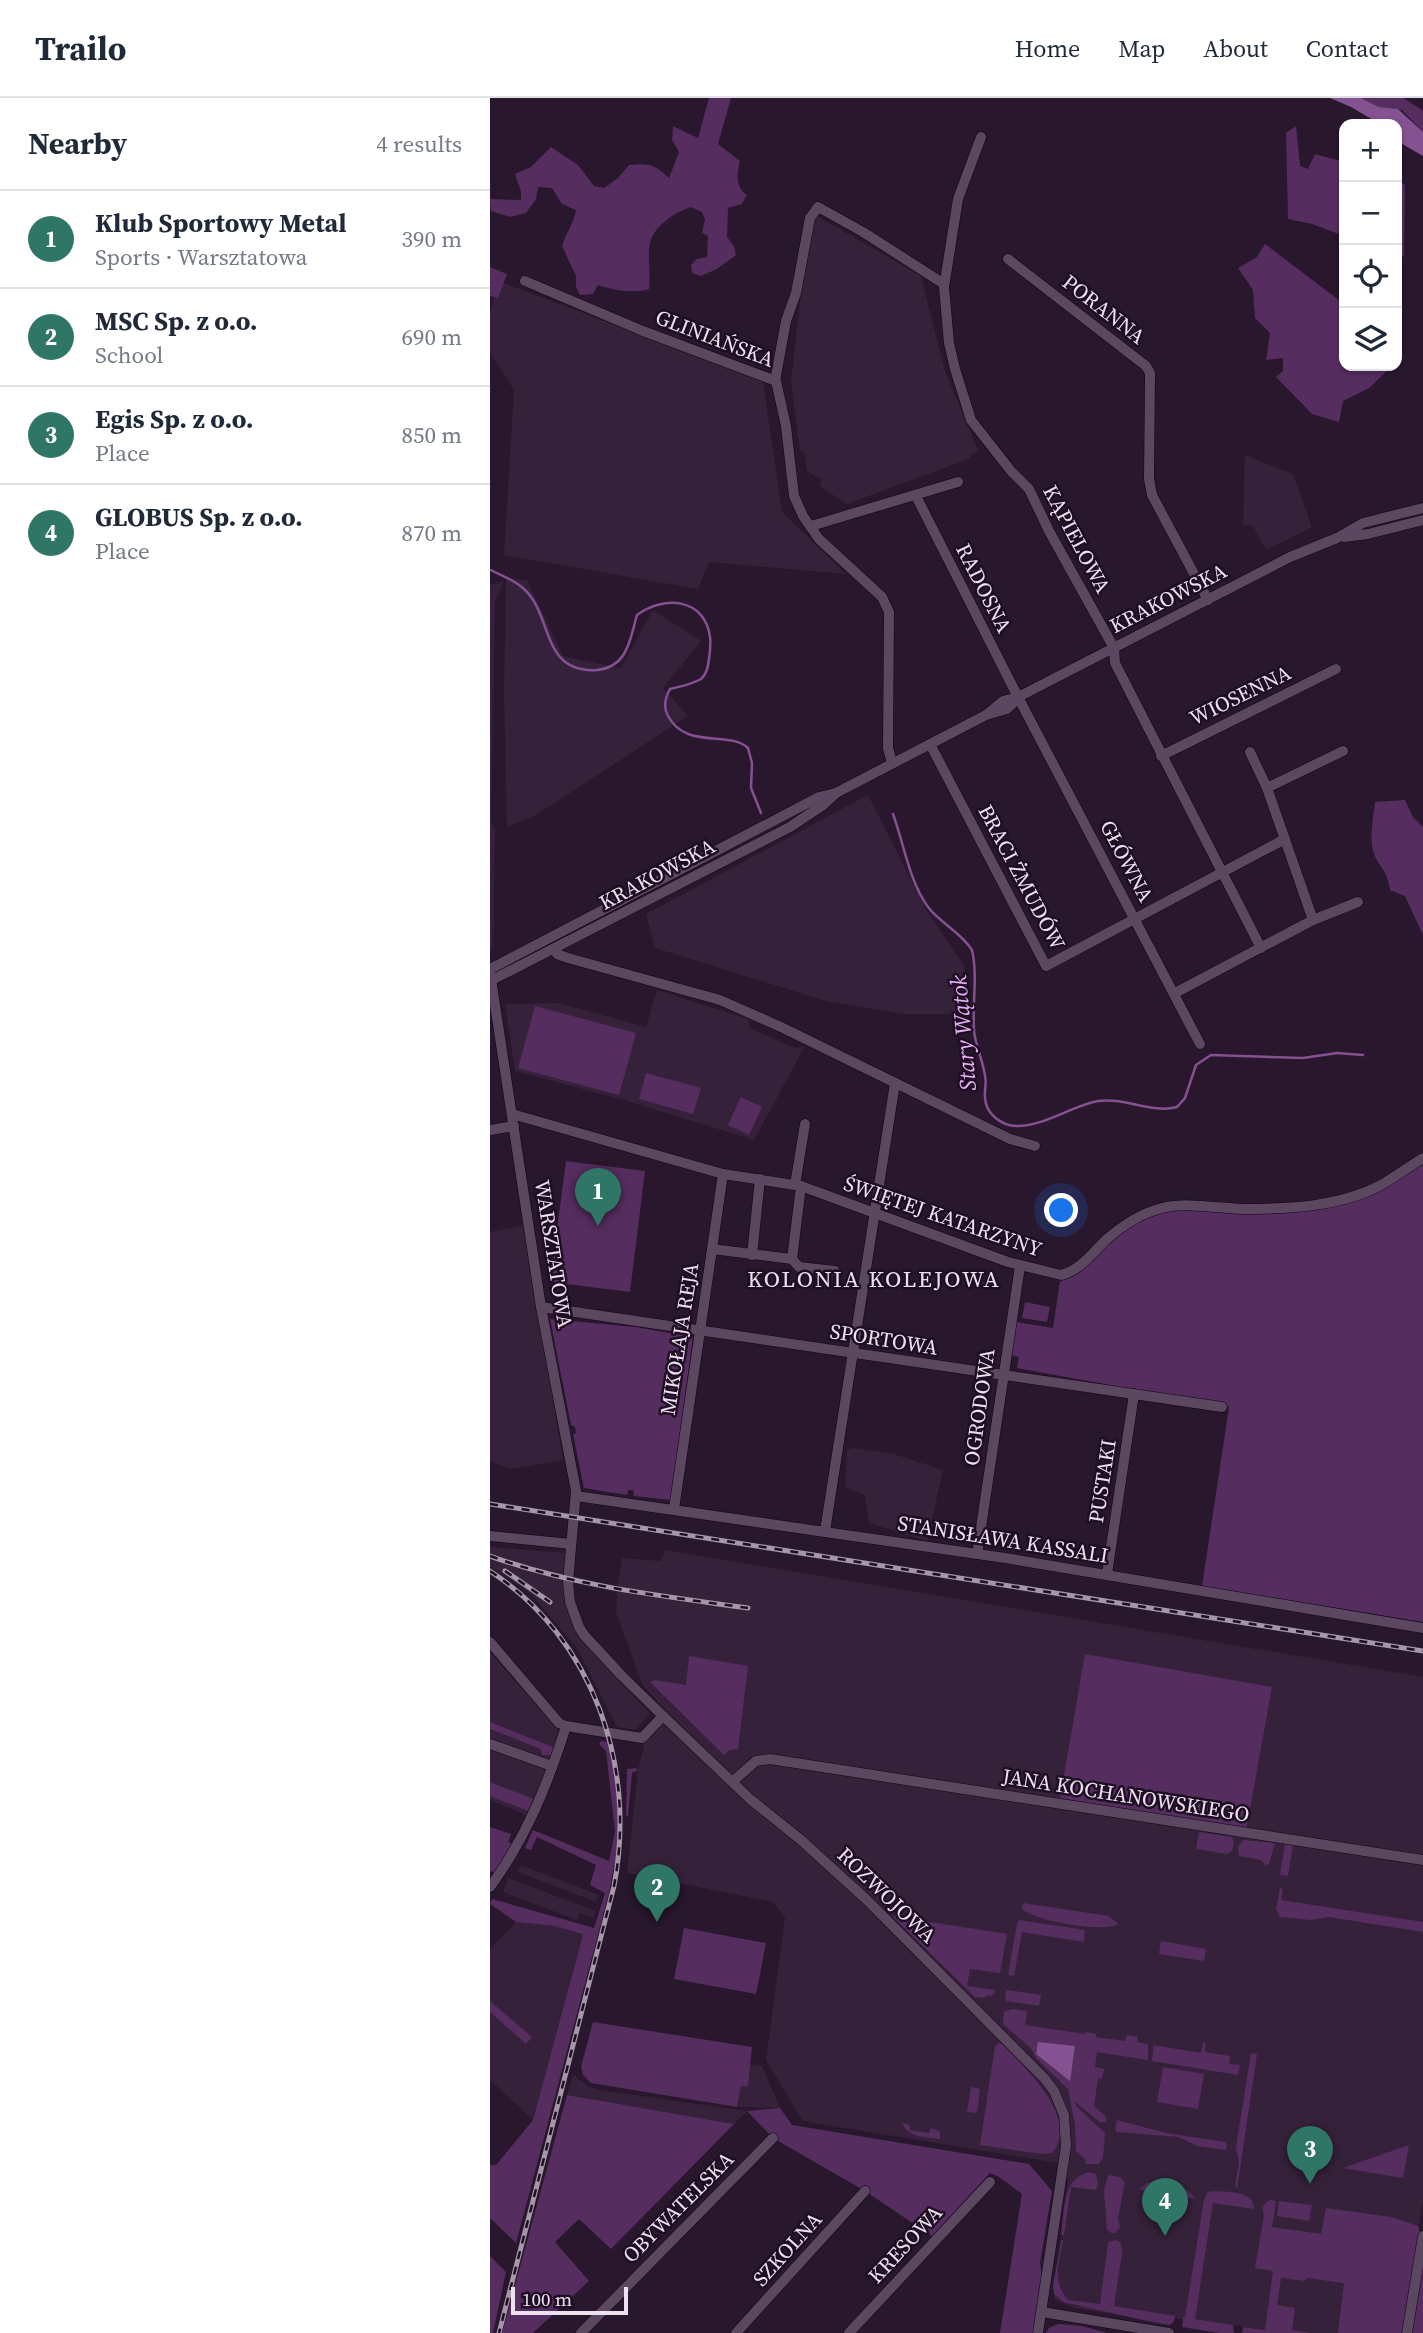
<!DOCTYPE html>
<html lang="en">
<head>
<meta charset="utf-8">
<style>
  :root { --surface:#fff; --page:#f6f6f7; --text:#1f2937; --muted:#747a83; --line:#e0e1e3; --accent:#307666 }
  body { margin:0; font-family:"Source Serif 4",serif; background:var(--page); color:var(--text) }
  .controls { position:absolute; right:21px; top:21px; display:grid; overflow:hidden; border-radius:14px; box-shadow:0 2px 5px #0004 }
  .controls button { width:63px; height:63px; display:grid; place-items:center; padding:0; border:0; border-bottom:2px solid var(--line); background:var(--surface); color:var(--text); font:35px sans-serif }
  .scale { position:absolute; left:21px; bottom:18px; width:117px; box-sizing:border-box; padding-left:7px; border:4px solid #ede1f0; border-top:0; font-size:19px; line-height:24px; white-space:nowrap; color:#ede1f0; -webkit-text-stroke:5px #1f0e23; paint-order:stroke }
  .you { position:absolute; left:572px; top:1113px; width:24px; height:24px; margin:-18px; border:5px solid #fff; border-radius:50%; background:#1a73e8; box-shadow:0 0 0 10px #1a73e833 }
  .badge { display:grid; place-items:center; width:46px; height:46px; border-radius:50%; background:var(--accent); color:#fff; font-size:23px; font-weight:700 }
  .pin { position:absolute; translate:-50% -58px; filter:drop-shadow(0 2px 4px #0008) }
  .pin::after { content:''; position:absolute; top:37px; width:24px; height:21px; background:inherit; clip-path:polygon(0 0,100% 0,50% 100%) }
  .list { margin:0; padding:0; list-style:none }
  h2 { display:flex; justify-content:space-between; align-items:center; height:91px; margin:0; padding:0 28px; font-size:30px }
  h2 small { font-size:23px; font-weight:400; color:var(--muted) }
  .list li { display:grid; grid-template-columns:46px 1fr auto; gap:21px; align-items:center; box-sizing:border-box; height:98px; padding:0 28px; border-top:2px solid var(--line) }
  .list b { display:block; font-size:26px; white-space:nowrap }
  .list p { margin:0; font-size:23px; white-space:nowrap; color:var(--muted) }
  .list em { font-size:23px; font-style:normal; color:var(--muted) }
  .icon { flex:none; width:38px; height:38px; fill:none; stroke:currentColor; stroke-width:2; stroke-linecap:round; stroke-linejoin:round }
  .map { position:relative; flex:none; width:933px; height:2235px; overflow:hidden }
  header { display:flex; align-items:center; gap:42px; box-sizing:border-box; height:98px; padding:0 35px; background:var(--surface); border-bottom:2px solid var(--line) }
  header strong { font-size:33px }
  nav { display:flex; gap:38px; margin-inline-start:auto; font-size:24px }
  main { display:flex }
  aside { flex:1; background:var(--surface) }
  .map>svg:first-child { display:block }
  .built { fill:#36213b }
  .green { fill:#552d5f }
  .water { fill:#845191 }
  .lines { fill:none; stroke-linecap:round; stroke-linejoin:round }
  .stream { stroke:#845191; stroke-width:2.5 }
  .minor-casing { stroke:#110314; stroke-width:11 }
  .minor { stroke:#5b4760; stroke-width:10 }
  .rail-casing { stroke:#a597a8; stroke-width:5 }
  .rail { stroke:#1f0e23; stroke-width:2.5; stroke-dasharray:8; stroke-linecap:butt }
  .labels { text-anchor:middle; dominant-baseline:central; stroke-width:5; stroke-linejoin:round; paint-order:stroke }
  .street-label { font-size:21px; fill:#ede1f0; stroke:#1f0e23 }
  .water-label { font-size:23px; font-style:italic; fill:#e9b0f8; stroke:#1f0e23 }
  .neighbourhood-label { font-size:23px; letter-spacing:2px; fill:#ede1f0; stroke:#1f0e23 }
</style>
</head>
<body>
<header>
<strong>Trailo</strong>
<nav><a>Home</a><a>Map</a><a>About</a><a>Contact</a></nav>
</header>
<main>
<aside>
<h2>Nearby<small>4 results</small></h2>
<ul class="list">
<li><span class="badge">1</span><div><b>Klub Sportowy Metal</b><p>Sports · Warsztatowa</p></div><em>390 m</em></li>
<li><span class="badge">2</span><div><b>MSC Sp. z o.o.</b><p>School</p></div><em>690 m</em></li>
<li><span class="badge">3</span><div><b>Egis Sp. z o.o.</b><p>Place</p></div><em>850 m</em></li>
<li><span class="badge">4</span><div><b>GLOBUS Sp. z o.o.</b><p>Place</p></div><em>870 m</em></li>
</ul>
</aside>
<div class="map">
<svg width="933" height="2235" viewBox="0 0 933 2235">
  <rect width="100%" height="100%" fill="#28172d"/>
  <g class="built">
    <path d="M327 118 431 178 455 273 488 353 480 357 481 360 357 406 329 388 332 382 317 373 314 353H310L301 283 316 150Z"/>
    <path d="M9 183 273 283 292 414 356 476 219 464 208 491 14 457 24 292 0 255V213Z"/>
    <path d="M755 357 803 376 822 429 776 452 763 428 753 427Z"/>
    <path d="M16 481 37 482 73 558 131 570 163 512 211 543 173 590 198 618 46 717 17 729 14 593Z"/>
    <path d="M14 483 5 504 1 723 5 731 3 848 0 851V487Z"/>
    <path d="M378 697 435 810 475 869 469 916H411L336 903 165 850 156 816Z"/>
    <path d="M167 892 258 921 260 930 307 951 315 948 264 1042 134 1002 25 973 15 906 68 905 156 929Z"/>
    <path d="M35 1127 73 1362 20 1371 0 1363V1134Z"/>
    <path d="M363 1350 404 1356 453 1372 437 1443 379 1425 375 1397 355 1389 357 1352Z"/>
    <path d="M0 1449 76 1455 74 1504 87 1535 116 1569 160 1615 146 1632 127 1629 87 1550 39 1494 0 1468Z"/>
    <path d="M176 1452 933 1579V2101L912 2235H793L705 2221 649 2220 584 2210 564 2201 578 2083 574 2066 313 2023 276 1962 295 1819 283 1804 137 1775 148 1672 154 1648 152 1640 173 1618 172 1609 152 1586 126 1514 128 1484 132 1460 170 1463Z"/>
    <path d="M0 1554 68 1632 62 1668 40 1719 0 1702Z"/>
    <path d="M31 1767 109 1797 106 1804 28 1774Z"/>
    <path d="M18 1780 106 1813 103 1820 90 1815 87 1822 13 1794Z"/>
    <path d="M26 1824 64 1828 93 1835 43 2022 0 1982V1851Z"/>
    <path d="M260 1967 272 1968 290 2010 247 2009 251 1988 258 1987Z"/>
    <path d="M83 1977 98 1988 109 1992 257 2013 244 2026 77 1997Z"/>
  </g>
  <g class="green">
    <path d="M219 0H241L228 46 250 63C247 75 245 90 257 97L252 106 238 110 237 139 244 148 246 157 227 171 211 178 202 175 201 167 207 161 217 159 218 138 212 135 215 121 212 114 201 109C185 114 164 128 160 145 157 158 161 176 159 191 143 196 123 192 108 187L103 196 90 197 86 189V178L72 148C76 135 84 125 86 112L72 106 62 90 48 89 46 101 36 115 20 119 1 113 0 101 31 102V94L25 76 41 69 61 49 88 67 104 88 114 90 128 80 139 67C158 65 165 66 179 80L189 54 182 42 183 28 208 40Z"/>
    <path d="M871 0H914L933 13V34L912 12 889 9Z"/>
    <path d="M806 28 810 68 818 71 825 56 854 64V138L822 126 798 121 796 35Z"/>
    <path d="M907 85 915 86 914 159 907 156Z"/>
    <path d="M775 146 854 206V268H899L900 270 879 290 853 303 849 324 822 316 786 279 793 273V260L776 262 780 235 765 220 763 192 748 170 767 159Z"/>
    <path d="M0 169 17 176 8 200 0 198Z"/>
    <path d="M915 702 923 719 933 729V837L915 798 900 792C897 771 890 771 884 756 879 741 883 720 885 704Z"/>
    <path d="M45 908 146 935 129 997 28 970Z"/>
    <path d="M156 975 211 990 203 1016 149 1001Z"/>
    <path d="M251 999 272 1009 259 1037 238 1027Z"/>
    <path d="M76 1063 155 1073 140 1194 60 1184Z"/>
    <path d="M933 1065V1524L712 1488 739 1309 527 1270 529 1259 521 1257 526 1224 563 1230 570 1183 587 1176 622 1141 651 1121 678 1112 759 1114 836 1107Z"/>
    <path d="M535 1204 560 1209 557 1224 532 1220Z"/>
    <path d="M60 1221 145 1229 203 1239 181 1402 144 1398 143 1392H138L137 1397 94 1390 83 1336 86 1335 85 1329 81 1327Z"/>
    <path d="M595 1556 782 1589 756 1733 570 1700Z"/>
    <path d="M199 1558 258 1568 248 1651 240 1652 234 1657 160 1584 165 1582 196 1587Z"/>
    <path d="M0 1624 63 1649 61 1657H52L51 1651 0 1631Z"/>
    <path d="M111 1643 118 1644C127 1678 132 1718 127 1753 125 1767 121 1781 119 1795L26 2145 0 2120V2067H6L43 2022 93 1836 64 1828 26 1824 0 1806 2 1801 104 1830 115 1795 100 1787 106 1767 47 1739 41 1752 35 1750 43 1732 119 1763 125 1733 116 1653 109 1646Z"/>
    <path d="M146 1670 148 1672 142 1675 138 1718H136L137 1671Z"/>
    <path d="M0 1684 43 1701 38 1713 0 1698Z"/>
    <path d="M0 1729 21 1736 18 1744 27 1747 9 1777 0 1773Z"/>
    <path d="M709 1734 742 1739 744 1745 742 1753 737 1756 706 1751Z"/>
    <path d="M753 1742 785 1745 779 1766 775 1767 771 1762 749 1758 748 1749Z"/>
    <path d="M795 1745 803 1747 798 1778 790 1777Z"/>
    <path d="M790 1790 793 1791 791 1802 933 1824V1834L839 1819 821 1822 790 1819 786 1811Z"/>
    <path d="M533 1805 619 1818 628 1826C612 1835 546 1823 532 1811Z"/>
    <path d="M402 1818 517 1836 510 1875 480 1871 477 1888 506 1892 501 1899 500 1897 493 1900 485 1899Z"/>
    <path d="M529 1822 595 1832 594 1844 532 1834 524 1878 518 1877 527 1826Z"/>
    <path d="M194 1830 276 1845 266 1896 184 1881Z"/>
    <path d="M671 1843 716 1851 714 1863 669 1856Z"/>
    <path d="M517 1892 551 1897 549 1908 516 1903 515 1896Z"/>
    <path d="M0 1903 42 1939 36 1946 0 1914Z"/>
    <path d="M522 1911 537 1913 535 1927 595 1936 596 1934 606 1936V1939L635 1943 637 1937 648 1939 647 1944 658 1946V1962L607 1954 605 1969 614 1971 612 1981 608 1980 604 2008 616 2019V2024H610L584 2003 587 2009 615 2035 613 2059 609 2066H595L596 2062 586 2053 585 2027 578 1991 546 1960 541 1950 513 1926 514 1914Z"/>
    <path d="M103 1924 262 1949 258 1988H251L247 2009 101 1985 93 1977 91 1969Z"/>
    <path d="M665 1933 663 1947 711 1955 713 1944 716 1945 715 1954 740 1958 739 1966 750 1967 748 1977 662 1963Z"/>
    <path d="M509 1945 512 1946C534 1968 591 2021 562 2055L551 2056 490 2047 505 1948Z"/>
    <path d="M761 1955 767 1956 747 2091 745 2087 749 2065 746 2049Z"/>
    <path d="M673 1969 714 1976 708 2011 667 2004Z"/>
    <path d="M481 1989 490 1991 487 2015 477 2014Z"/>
    <path d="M77 1997 244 2026 121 2151 89 2121 65 2144 99 2183 43 2235H12Z"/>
    <path d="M290 2010 302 2027 539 2066 562 2093 550 2165 552 2178 543 2235H510L532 2096 509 2079 500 2075 442 2138 375 2093 283 2040 257 2013Z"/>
    <path d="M627 2022 676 2035 735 2044 737 2046 736 2052 707 2048 689 2039 627 2034 625 2032Z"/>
    <path d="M412 2025 420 2027V2032L439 2035 441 2030 450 2034V2041C436 2039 418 2040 412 2025Z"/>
    <path d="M919 2047 913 2080 853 2070Z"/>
    <path d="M599 2074 606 2076 608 2087 606 2092 581 2089 574 2137H571C575 2112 571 2082 599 2074Z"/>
    <path d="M618 2077 630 2079 635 2084 628 2120 630 2129 625 2135H621L617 2131 614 2093Z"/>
    <path d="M661 2084C676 2086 698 2086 705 2101L649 2092 655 2086Z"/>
    <path d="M722 2093C737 2094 764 2092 764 2111L723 2105 705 2221 743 2227 744 2235H729L692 2229 693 2219H695L714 2102 718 2094Z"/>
    <path d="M780 2102 786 2103 782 2129 831 2136 836 2110 901 2119 928 2128 930 2134 914 2235H848L854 2185 816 2180 815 2183 791 2180 787 2207 805 2210 802 2232 820 2235H752L753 2229 775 2232 783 2173 765 2170 774 2117C771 2110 773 2105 780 2102Z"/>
    <path d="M789 2103 822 2107 819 2123 787 2118Z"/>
    <path d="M571 2142H573C569 2167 561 2181 578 2202L610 2206 618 2144 626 2142 631 2145 632 2155 624 2208 685 2218 683 2225 679 2227 657 2223 573 2204 564 2196 563 2188Z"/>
    <path d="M0 2158 16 2174 3 2235H0Z"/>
    <path d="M933 2169V2235H921L931 2172Z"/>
    <path d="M568 2226 592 2228 617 2235H556L559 2230Z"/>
  </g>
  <g class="water">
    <path d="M840 0H871L889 9 908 11 933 34V58L907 43 909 37 907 26H890L861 9Z"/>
    <path d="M548 1944 585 1948 580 1983 546 1956Z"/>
  </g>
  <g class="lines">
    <g class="stream">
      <path d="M1 472C12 478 25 482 34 491 63 517 51 576 107 572 138 569 140 541 147 517 174 497 215 500 220 539 221 546 220 554 219 561 218 568 217 576 211 581 203 586 189 589 180 591 175 600 173 609 178 618 196 652 239 632 258 650L262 665 261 690 271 715"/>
      <path d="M403 716C414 746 419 783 438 809 450 825 472 835 482 852 488 878 482 905 484 932 485 947 493 962 495 978 497 985 494 992 495 999 495 1015 511 1028 527 1028 555 1028 581 1008 608 1003 634 999 662 1016 687 1009L695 1000 706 967 721 957 813 960 847 955 873 957"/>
    </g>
    <g class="minor-casing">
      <g id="minor">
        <path d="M491 39 468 101 454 189 459 245 465 271 481 322 521 373 539 391 559 433 624 550 625 565 771 850"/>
        <path d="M518 161 656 268 660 275 659 381 662 397 718 502"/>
        <path d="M35 183 153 233 286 283 296 328 304 398 313 418 329 441 392 499 399 514 398 650 402 665"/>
        <path d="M285 283 296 223 306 195 320 120 328 109 373 134 454 186"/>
        <path d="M426 398 528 599 710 946"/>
        <path d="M321 428 468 384"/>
        <path d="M854 439 878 436 933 422"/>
        <path d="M496 617 517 611 528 600"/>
        <path d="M440 646 556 868 795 741"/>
        <path d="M760 654 777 690 823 822"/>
        <path d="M671 658 846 571"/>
        <path d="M777 690 853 653"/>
        <path d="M64 851 67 856 78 860 230 902 291 929 520 1041 545 1048"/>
        <path d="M0 871 329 699 346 695 496 617 513 603 528 599 800 459 847 440 873 425 933 410"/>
        <path d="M0 874 51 1209 86 1393 78 1484 80 1504 89 1529 94 1537 131 1577 173 1618 260 1701 311 1742 378 1803 555 1981 564 1993 574 2017 576 2048 548 2235"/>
        <path d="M0 883 300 729 333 707 346 695"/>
        <path d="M685 895 823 822 868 804"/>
        <path d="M22 1016 233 1076 311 1088 518 1164 571 1177C590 1173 603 1154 617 1141 632 1128 652 1115 672 1110 697 1104 727 1110 752 1111 798 1111 851 1109 893 1086 906 1078 920 1068 933 1060"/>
        <path d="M0 1032 24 1028"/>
        <path d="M305 1087 315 1026"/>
        <path d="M311 1088 302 1161 309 1169 345 1173"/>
        <path d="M222 1151 302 1161"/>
        <path d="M262 1157 270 1081"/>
        <path d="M51 1209 732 1309"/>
        <path d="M86 1398 515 1460 933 1530"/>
        <path d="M184 1411 233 1076"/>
        <path d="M335 1433 405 985"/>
        <path d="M0 1438 81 1446"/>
        <path d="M487 1456 530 1168"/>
        <path d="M617 1476 644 1296"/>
        <path d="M0 1544 69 1625 76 1628 152 1640 173 1618"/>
        <path d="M0 1646 62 1668"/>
        <path d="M243 1683 266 1663 280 1661 933 1762"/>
        <path d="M0 1789C36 1740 58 1686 76 1628"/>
        <path d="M552 2214 679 2235"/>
        <path d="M91 2235 283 2040"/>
        <path d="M246 2235 375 2093"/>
        <path d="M359 2235 500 2084"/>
        <path d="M917 2235 933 2138"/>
      </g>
    </g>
    <use href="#minor" class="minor"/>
    <g class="rail-casing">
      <g id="rail">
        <path d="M0 1406 933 1553"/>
        <path d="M0 1458C82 1488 172 1498 258 1510"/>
        <path d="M0 1473C104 1541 147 1669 124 1788L9 2235"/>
        <path d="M15 1473 60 1504"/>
      </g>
    </g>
    <use href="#rail" class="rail"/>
  </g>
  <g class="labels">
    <g class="street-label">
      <text transform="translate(614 211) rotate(38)">PORANNA</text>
      <text transform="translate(225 240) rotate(21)">GLINIAŃSKA</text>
      <text transform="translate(587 441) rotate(62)">KĄPIELOWA</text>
      <text transform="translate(494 490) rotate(63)">RADOSNA</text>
      <text transform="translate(678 500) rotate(-27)">KRAKOWSKA</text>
      <text transform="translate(750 597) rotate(-26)">WIOSENNA</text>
      <text transform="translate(637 763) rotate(62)">GŁÓWNA</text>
      <text transform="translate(167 776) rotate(-28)">KRAKOWSKA</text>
      <text transform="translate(532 779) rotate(62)">BRACI ŻMUDÓW</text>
      <text transform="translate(453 1118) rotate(19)">ŚWIĘTEJ KATARZYNY</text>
      <text transform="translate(64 1156) rotate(81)">WARSZTATOWA</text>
      <text transform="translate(189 1241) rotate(-81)">MIKOŁAJA REJA</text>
      <text transform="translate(394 1241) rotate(9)">SPORTOWA</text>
      <text transform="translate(489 1309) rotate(-82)">OGRODOWA</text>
      <text transform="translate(612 1383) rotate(-81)">PUSTAKI</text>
      <text transform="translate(513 1441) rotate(9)">STANISŁAWA KASSALI</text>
      <text transform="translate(636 1697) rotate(9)">JANA KOCHANOWSKIEGO</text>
      <text transform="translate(397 1797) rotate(44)">ROZWOJOWA</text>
      <text transform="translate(188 2109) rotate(-45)">OBYWATELSKA</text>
      <text transform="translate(415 2146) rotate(-47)">KRESOWA</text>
      <text transform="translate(297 2151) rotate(-48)">SZKOLNA</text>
    </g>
    <g class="water-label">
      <text transform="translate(473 935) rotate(-95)">Stary Wątok</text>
    </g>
    <g class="neighbourhood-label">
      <text x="384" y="1181">KOLONIA KOLEJOWA</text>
    </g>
  </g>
</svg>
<div class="controls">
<button>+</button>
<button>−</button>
<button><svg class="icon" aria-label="locate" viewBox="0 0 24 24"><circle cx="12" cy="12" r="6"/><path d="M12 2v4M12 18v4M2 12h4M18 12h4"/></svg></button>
<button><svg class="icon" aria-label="layers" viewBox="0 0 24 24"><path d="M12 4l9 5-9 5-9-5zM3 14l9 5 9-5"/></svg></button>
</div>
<div class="scale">100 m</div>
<div class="you"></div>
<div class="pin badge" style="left:108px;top:1128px">1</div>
<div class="pin badge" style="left:167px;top:1824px">2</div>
<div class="pin badge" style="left:820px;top:2086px">3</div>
<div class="pin badge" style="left:675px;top:2138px">4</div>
</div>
</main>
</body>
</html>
